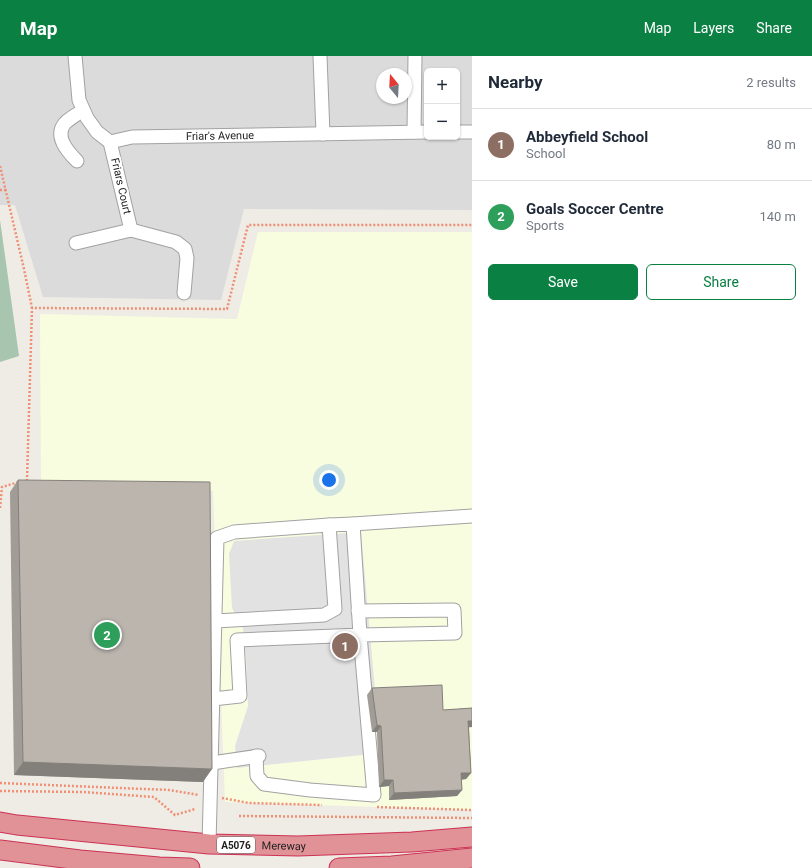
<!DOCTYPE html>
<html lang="en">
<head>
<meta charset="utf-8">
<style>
  :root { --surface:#fff; --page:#f6f6f7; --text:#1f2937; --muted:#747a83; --line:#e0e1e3; --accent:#0b8043 }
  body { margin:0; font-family:Roboto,sans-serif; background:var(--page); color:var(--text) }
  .controls { position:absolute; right:12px; top:12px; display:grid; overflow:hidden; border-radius:6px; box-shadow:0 1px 3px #0004 }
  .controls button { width:36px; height:36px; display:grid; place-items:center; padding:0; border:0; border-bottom:1px solid var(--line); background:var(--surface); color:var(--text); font:20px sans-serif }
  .compass { position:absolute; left:376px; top:12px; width:36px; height:36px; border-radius:50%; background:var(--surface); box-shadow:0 1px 3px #0004; rotate:342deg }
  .you { position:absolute; left:329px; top:424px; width:14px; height:14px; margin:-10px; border:3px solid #fff; border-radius:50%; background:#1a73e8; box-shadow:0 0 0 6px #1a73e833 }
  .badge { display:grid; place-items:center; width:26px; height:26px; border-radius:50%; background:var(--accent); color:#fff; font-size:13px; font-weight:700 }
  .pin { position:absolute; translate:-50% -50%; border:2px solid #fff; box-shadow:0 1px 4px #0006 }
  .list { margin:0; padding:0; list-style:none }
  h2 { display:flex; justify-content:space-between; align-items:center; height:52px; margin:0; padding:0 16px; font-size:17px }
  h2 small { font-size:13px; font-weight:400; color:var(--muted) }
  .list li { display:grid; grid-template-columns:26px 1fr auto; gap:12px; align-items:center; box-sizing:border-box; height:72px; padding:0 16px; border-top:1px solid var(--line) }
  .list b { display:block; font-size:15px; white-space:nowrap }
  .list p { margin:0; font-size:13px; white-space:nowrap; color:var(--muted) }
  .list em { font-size:13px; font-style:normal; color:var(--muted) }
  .actions { display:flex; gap:8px; padding:12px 16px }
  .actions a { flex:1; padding:9px 0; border:1px solid var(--accent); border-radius:6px; text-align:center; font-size:14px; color:var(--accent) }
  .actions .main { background:var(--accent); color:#fff }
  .map { position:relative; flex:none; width:472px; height:812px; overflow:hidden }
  header { display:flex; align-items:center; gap:24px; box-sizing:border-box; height:56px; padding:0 20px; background:var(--accent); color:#fff }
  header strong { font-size:19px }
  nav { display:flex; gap:22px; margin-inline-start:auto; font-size:14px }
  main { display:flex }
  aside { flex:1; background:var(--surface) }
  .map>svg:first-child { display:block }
  .residential { fill:#dcdbdb; fill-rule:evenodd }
  .education { fill:#f9fddf }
  .cemetery { fill:#a7c5af }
  .parking { fill:#e2e2e2 }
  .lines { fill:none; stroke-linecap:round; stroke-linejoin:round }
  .minor-casing { stroke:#a2a2a2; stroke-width:15 }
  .highway-casing { stroke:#cd3154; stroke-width:21 }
  .path { stroke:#f08f74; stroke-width:2.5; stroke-dasharray:2 2; stroke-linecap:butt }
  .minor { stroke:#fff; stroke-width:13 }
  .highway { stroke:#e09297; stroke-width:19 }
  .wall { fill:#a19c96 }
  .shaded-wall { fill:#837f7a }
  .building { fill:#bbb5ae; stroke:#837f7a }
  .labels { text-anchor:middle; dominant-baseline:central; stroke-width:4; stroke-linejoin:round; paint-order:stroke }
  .shield { fill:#fff; stroke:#626262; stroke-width:1 }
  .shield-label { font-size:10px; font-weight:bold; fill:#1e1e1e }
  .street-label { font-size:11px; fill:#1e1e1e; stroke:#fff }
</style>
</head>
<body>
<header>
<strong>Map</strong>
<nav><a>Map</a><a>Layers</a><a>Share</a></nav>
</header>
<main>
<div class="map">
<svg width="472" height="812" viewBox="0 0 472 812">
  <rect width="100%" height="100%" fill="#eeece5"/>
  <path class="residential" d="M0 0H472V154L244 153 221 244 43 241 15 149H0ZM427 15H457V81H427ZM382 18H406V42H382Z"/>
  <path class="education" d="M258 176H472V754L225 746 213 435 41 432 40 258 237 263Z"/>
  <path class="cemetery" d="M0 164 19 300 0 306Z"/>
  <path class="parking" d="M361 476 375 635 372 698 237 712 235 690 248 650 246 603 243 573 232 552 229 498 234 485Z"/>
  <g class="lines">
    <g class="minor-casing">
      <g id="minor">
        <path id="s1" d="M75 0 79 44 87 62 97 76 110 86 132 81 427 76"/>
        <path d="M320 0 323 78"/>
        <path d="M414 76 415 0"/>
        <path d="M457 76H472"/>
        <path d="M77 105C67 95 54 80 65 67 70 62 78 58 83 54"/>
        <path d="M131 174 176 186 185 193 187 202 184 237"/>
        <path d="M76 187 131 174 110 86"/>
        <path d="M353 468 472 460"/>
        <path d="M213 643 240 640 237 584 360 579 353 468 329 469"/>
        <path d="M256 700 257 720 264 728 310 734 374 739 360 579 455 577 454 554 358 555"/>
        <path d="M212 707 259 700"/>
        <path d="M209 788 217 482 234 476 329 469 335 553 324 559 215 565"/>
      </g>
    </g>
    <g class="highway-casing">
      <g id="highway">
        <path id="s2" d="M0 766 17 769 209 788 298 790 412 786 472 781"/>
        <path d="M0 794 80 804 159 811 190 812"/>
        <path d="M339 812 392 810 472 802"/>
      </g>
    </g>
    <g class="path">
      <path d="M0 110 24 213 32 252"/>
      <path d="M0 134H6"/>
      <path d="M26 424H27L32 252 227 253 248 169H472"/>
      <path d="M0 452 2 431 19 426"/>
      <path d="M0 727 169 734 199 739"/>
      <path d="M0 735 83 736 154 741 175 759 195 753"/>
      <path d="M222 742 249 747 322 749"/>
      <path d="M377 751 472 754"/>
      <path d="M239 760 472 762"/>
    </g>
    <use href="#minor" class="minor"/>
    <use href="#highway" class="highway"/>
  </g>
  <g class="wall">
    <path d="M18 424 203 726 14 719 10 436Z"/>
    <path d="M372 632 443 654 472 652V671H469L471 717 466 723 461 724 462 734 457 740 389 744V730L379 731 377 676H372L367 639Z"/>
  </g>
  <g class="shaded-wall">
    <path d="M468 665H472V671L464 672Z"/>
    <path d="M377 669 381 670 377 676H372Z"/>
    <path d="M23 706 212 713 203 726 14 719Z"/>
    <path d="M461 717H471L466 723 456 724Z"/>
    <path d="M384 724H393L389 730 379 731Z"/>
    <path d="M462 734 457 740 389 744 394 737Z"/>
  </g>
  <g class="building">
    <path d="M18 424 210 426 212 713 23 706Z"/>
    <path d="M442 629 443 654 472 652V665H468L471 717H461L462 734 394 737 393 724H384L381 670 377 669 372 632Z"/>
  </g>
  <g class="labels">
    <rect class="shield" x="217" y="781" width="38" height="16" rx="3"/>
    <g class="shield-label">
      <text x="236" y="789">A5076</text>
    </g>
    <g class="street-label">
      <text stroke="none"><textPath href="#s1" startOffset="208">Friar's Avenue</textPath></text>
      <text transform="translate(121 130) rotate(77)">Friars Court</text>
      <text stroke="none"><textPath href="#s2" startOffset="285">Mereway</textPath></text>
    </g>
  </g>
</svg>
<div class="controls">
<button>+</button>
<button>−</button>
</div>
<svg class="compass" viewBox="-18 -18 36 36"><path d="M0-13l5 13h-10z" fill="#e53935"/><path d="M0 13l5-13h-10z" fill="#747a83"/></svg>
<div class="you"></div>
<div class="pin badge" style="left:345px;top:590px;background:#8d6e63">1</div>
<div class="pin badge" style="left:107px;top:579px;background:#2e9e5b">2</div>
</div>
<aside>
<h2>Nearby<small>2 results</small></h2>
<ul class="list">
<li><span class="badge" style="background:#8d6e63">1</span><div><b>Abbeyfield School</b><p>School</p></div><em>80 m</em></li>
<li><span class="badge" style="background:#2e9e5b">2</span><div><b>Goals Soccer Centre</b><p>Sports</p></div><em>140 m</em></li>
</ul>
<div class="actions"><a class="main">Save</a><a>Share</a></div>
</aside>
</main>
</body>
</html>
